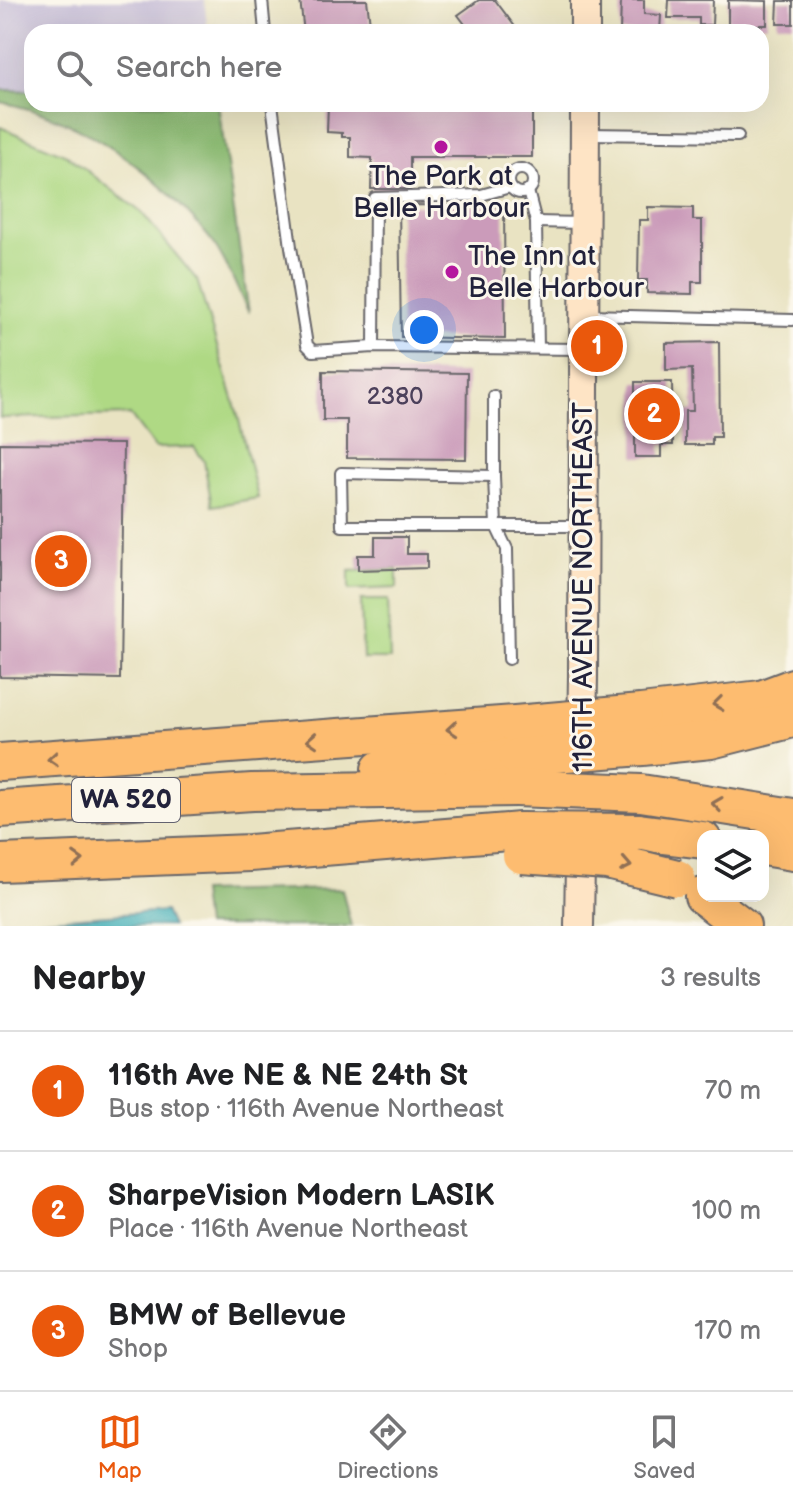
<!DOCTYPE html>
<html lang="en">
<head>
<meta charset="utf-8">
<style>
  :root { --surface:#fff; --page:#f2f2f2; --text:#202124; --muted:#757577; --line:#e0e0e0; --accent:#ea580c }
  body { margin:0; font-family:"Balsamiq Sans",sans-serif; background:var(--page); color:var(--text) }
  .controls { position:absolute; right:24px; bottom:24px; display:grid; overflow:hidden; border-radius:16px; box-shadow:0 8px 32px #0002 }
  .controls button { width:72px; height:72px; display:grid; place-items:center; padding:0; border:0; border-bottom:2px solid var(--line); background:var(--surface); color:var(--text); font:40px sans-serif }
  .you { position:absolute; left:424px; top:330px; width:28px; height:28px; margin:-20px; border:6px solid #fff; border-radius:50%; background:#1a73e8; box-shadow:0 0 0 12px #1a73e833 }
  .badge { display:grid; place-items:center; width:52px; height:52px; border-radius:50%; background:var(--accent); color:#fff; font-size:26px; font-weight:700 }
  .pin { position:absolute; translate:-50% -50%; border:4px solid #fff; box-shadow:0 2px 8px #0006 }
  .list { margin:0; padding:0; list-style:none }
  h2 { display:flex; justify-content:space-between; align-items:center; height:104px; margin:0; padding:0 32px; font-size:34px }
  h2 small { font-size:26px; font-weight:400; color:var(--muted) }
  .list li { display:grid; grid-template-columns:52px 1fr auto; gap:24px; align-items:center; box-sizing:border-box; height:120px; padding:0 32px; border-top:2px solid var(--line) }
  .list b { display:block; font-size:30px; white-space:nowrap }
  .list p { margin:0; font-size:26px; white-space:nowrap; color:var(--muted) }
  .list em { font-size:26px; font-style:normal; color:var(--muted) }
  .icon { flex:none; width:44px; height:44px; fill:none; stroke:currentColor; stroke-width:2; stroke-linecap:round; stroke-linejoin:round }
  .map { position:relative; flex:none; width:793px; height:926px; overflow:hidden }
  .search { position:absolute; background:var(--surface); box-shadow:0 8px 32px #0002; left:24px; right:24px; top:24px; height:88px; display:flex; align-items:center; gap:20px; box-sizing:border-box; padding:0 28px; border-radius:24px; color:var(--muted); font-size:30px }
  .sheet { height:464px; background:var(--surface) }
  nav { display:flex; justify-content:space-around; align-items:center; box-sizing:border-box; height:112px; border-top:2px solid var(--line); background:var(--surface); font-size:22px; color:var(--muted) }
  nav a { display:grid; justify-items:center; gap:4px }
  nav .on { color:var(--accent) }
  .map>svg:first-child { display:block }
  .industrial { fill:#c8bfd8 }
  .green { fill:#afd984; stroke:#687e60; stroke-width:2 }
  .forest { fill:#8bb972; stroke:#566e56; stroke-width:2 }
  .water { fill:#3bacb6; stroke:#2e6778; stroke-width:2 }
  .building { fill:#cb9bba }
  .lines { fill:none; stroke-linecap:round; stroke-linejoin:round }
  .lane-casing { stroke:#68666a; stroke-width:14 }
  .secondary-casing { stroke:#68666a; stroke-width:32 }
  .highway-casing { stroke:#68666a; stroke-width:40 }
  .lane { stroke:#fff; stroke-width:10 }
  .secondary { stroke:#fee4c5; stroke-width:28 }
  .highway { stroke:#fdbc6f; stroke-width:36 }
  .highway-bridge-casing { stroke:#68666a; stroke-width:40; stroke-linecap:butt }
  .highway-bridge { stroke:#fdbc6f; stroke-width:36 }
  .oneway { stroke:#906f55 }
  .poi-dot { fill:#b5179e; stroke:#fbf7ec; stroke-width:3 }
  .labels { text-anchor:middle; dominant-baseline:central; stroke-width:6; stroke-linejoin:round; paint-order:stroke }
  .number-label { font-size:24px; fill:#4c405b }
  .shield { fill:#fbf7ec; stroke:#636270; stroke-width:2 }
  .shield-label { font-size:26px; font-weight:bold; fill:#22223b }
  .poi-label { font-size:28px; fill:#22223b; stroke:#fbf7ec }
  .street-label { font-size:28px; fill:#22223b; stroke:#fbf7ec }
</style>
</head>
<body>
<div class="map">
<svg width="793" height="926" viewBox="0 0 793 926">
  <rect width="100%" height="100%" fill="#fbf7ec"/>
  <filter id="ink" filterUnits="userSpaceOnUse"><feTurbulence type="fractalNoise" baseFrequency=".0125" numOctaves="2"/><feDisplacementMap in="SourceGraphic" scale="16" xChannelSelector="R" yChannelSelector="G"/><feConvolveMatrix kernelMatrix="1 2 1 2 8 2 1 2 1" color-interpolation-filters="sRGB"/></filter>
  <filter id="wash" filterUnits="userSpaceOnUse"><feTurbulence type="fractalNoise" baseFrequency=".006" numOctaves="4" result="noise"/><feDisplacementMap in="SourceGraphic" scale="32" xChannelSelector="R" yChannelSelector="G"/><feGaussianBlur stdDeviation="1.8" result="paint"/><feColorMatrix in="noise" values="0 0 0 0 0 0 0 0 0 0 0 0 0 0 0 0 0 1.4 0 .05"/><feComposite in="paint" operator="in"/></filter>
  <g filter="url(#wash)">
    <rect width="100%" height="100%" fill="#e9e3c2"/>
    <path class="industrial" d="M0 0H204L208 32H32V91L0 90Z"/>
    <g class="green">
      <path d="M0 127 67 155 142 213 197 280 237 412 258 498 212 506 204 461 194 447 155 448 130 415 0 418Z"/>
      <path d="M397 569V588L349 590V571Z"/>
      <path d="M361 600H388L390 659H363Z"/>
    </g>
    <g class="forest">
      <path d="M0 90 32 91V104H218L249 313C237 290 227 261 212 241 158 174 86 118 0 102Z"/>
      <path d="M342 889 351 926H205L201 892Z"/>
    </g>
    <path class="water" d="M165 911 172 926H9V922Z"/>
    <g id="blocks">
      <g class="building">
        <path d="M300 0H367L371 32H304Z"/>
        <path d="M479 0H495L519 32H471L458 15Z"/>
        <path d="M621 0H644V14L661 15 660 32H620Z"/>
        <path d="M669 0H713L712 25H699V18H668Z"/>
        <path d="M728 0 767 1V25H728Z"/>
        <path d="M778 1H793V24H777Z"/>
        <path d="M328 104H532V157H410V189H371L372 158 350 157V137H342V133L327 132Z"/>
        <path d="M399 205 504 206 505 339 401 337Z"/>
        <path d="M648 207 693 208V220H702V282H692V294L647 293V280H638L639 220H648Z"/>
        <path d="M719 342 720 437H712V445H685V411H693L692 369 666 370V343Z"/>
        <path d="M323 371 467 373 466 459 347 458V420H323Z"/>
        <path d="M635 382H672L673 445H661V457H635Z"/>
        <path d="M0 443 123 444 120 679 0 677Z"/>
        <path d="M375 537H407V554H427V568L358 570V555H375Z"/>
      </g>
    </g>
  </g>
  <g filter="url(#ink)">
    <use href="#blocks" fill-opacity="0" stroke="#68666a" stroke-width="2"/>
    <g class="lines">
      <g class="lane-casing">
        <g id="lane">
          <path d="M262 0 265 32"/>
          <path d="M272 104 291 247 307 345 313 351 374 347 583 349"/>
          <path d="M587 134 738 136"/>
          <circle cx="521" cy="181" r="12"/>
          <path d="M528 191 536 222 538 348"/>
          <path d="M536 222 582 223"/>
          <path d="M587 315 793 320"/>
          <path d="M374 347 375 198 481 195 510 187"/>
          <path d="M494 396V476L341 473 342 526H582"/>
          <path d="M494 476 496 526 507 549 509 659"/>
        </g>
      </g>
      <g class="secondary-casing">
        <g id="secondary">
          <path d="M585 0V32"/>
          <path d="M579 926 583 675 585 104"/>
        </g>
      </g>
      <g class="highway-casing">
        <g id="highway">
          <path d="M641 713 761 699 793 687"/>
          <path d="M642 747 711 740 793 719"/>
          <path d="M0 762 515 724"/>
          <path d="M380 769 406 764 517 757"/>
          <path d="M641 793 793 817"/>
          <path d="M0 809 252 792 516 788"/>
          <path d="M638 832 703 840"/>
          <path d="M763 847 793 852"/>
          <path d="M0 863 250 853 520 831"/>
          <path d="M703 896 742 926"/>
        </g>
      </g>
      <use href="#lane" class="lane"/>
      <use href="#secondary" class="secondary"/>
      <use href="#highway" class="highway"/>
      <g class="highway-bridge-casing">
        <g id="highway-bridge">
          <path d="M515 724 641 713"/>
          <path d="M517 757 642 747"/>
          <path d="M516 788 641 793"/>
          <path d="M520 831 638 832"/>
          <path d="M521 855 607 861 677 878"/>
        </g>
      </g>
      <use href="#highway-bridge" class="highway-bridge"/>
    </g>
    <defs><path id="oneway-chevron" d="M-2-3.5L2.5 0L-2 3.5" fill="none" stroke-width="1.6" stroke-linecap="round" stroke-linejoin="round" transform="scale(2)"/></defs>
    <g class="oneway">
      <use href="#oneway-chevron" transform="translate(718 704) rotate(173)"/>
      <use href="#oneway-chevron" transform="translate(452 729) rotate(175)"/>
      <use href="#oneway-chevron" transform="translate(312 740) rotate(176)"/>
      <use href="#oneway-chevron" transform="translate(53 759) rotate(176)"/>
      <use href="#oneway-chevron" transform="translate(717 804) rotate(-172)"/>
      <use href="#oneway-chevron" transform="translate(78 860) rotate(-2)"/>
      <use href="#oneway-chevron" transform="translate(626 865) rotate(11)"/>
    </g>
  </g>
  <g class="poi-dot">
    <circle cx="441" cy="147" r="8"/>
    <circle cx="452" cy="272" r="8"/>
  </g>
  <g class="labels">
    <g class="number-label">
      <text x="395" y="396">2380</text>
    </g>
    <rect class="shield" x="72" y="778" width="108" height="44" rx="6"/>
    <g class="shield-label">
      <text x="126" y="800">WA 520</text>
    </g>
    <g class="poi-label">
      <text x="441" y="176">The Park at<tspan x="441" dy="32">Belle Harbour</tspan></text>
      <text x="468" y="256" text-anchor="start">The Inn at<tspan x="468" dy="32">Belle Harbour</tspan></text>
    </g>
    <g class="street-label">
      <text transform="translate(583 587) rotate(-90)">116TH AVENUE NORTHEAST</text>
    </g>
  </g>
</svg>
<div class="controls">
<button><svg class="icon" aria-label="layers" viewBox="0 0 24 24"><path d="M12 4l9 5-9 5-9-5zM3 14l9 5 9-5"/></svg></button>
</div>
<div class="you"></div>
<div class="pin badge" style="left:597px;top:346px">1</div>
<div class="pin badge" style="left:654px;top:414px">2</div>
<div class="pin badge" style="left:61px;top:561px">3</div>
<div class="search"><svg class="icon" aria-label="search" viewBox="0 0 24 24"><circle cx="10" cy="10" r="6"/><path d="M15 15l6 6"/></svg>Search here</div>
</div>
<section class="sheet">
<h2>Nearby<small>3 results</small></h2>
<ul class="list">
<li><span class="badge">1</span><div><b>116th Ave NE &amp; NE 24th St</b><p>Bus stop · 116th Avenue Northeast</p></div><em>70 m</em></li>
<li><span class="badge">2</span><div><b>SharpeVision Modern LASIK</b><p>Place · 116th Avenue Northeast</p></div><em>100 m</em></li>
<li><span class="badge">3</span><div><b>BMW of Bellevue</b><p>Shop</p></div><em>170 m</em></li>
</ul>
</section>
<nav>
<a class="on"><svg class="icon" aria-label="map" viewBox="0 0 24 24"><path d="M3 6l6-2 6 2 6-2v14l-6 2-6-2-6 2zM9 4v14M15 6v14"/></svg>Map</a>
<a><svg class="icon" aria-label="directions" viewBox="0 0 24 24"><path d="M12 3l9 9-9 9-9-9zM9 14v-3h6M13 9l2 2-2 2"/></svg>Directions</a>
<a><svg class="icon" aria-label="saved" viewBox="0 0 24 24"><path d="M7 4h10v16l-5-4-5 4z"/></svg>Saved</a>
</nav>
</body>
</html>
